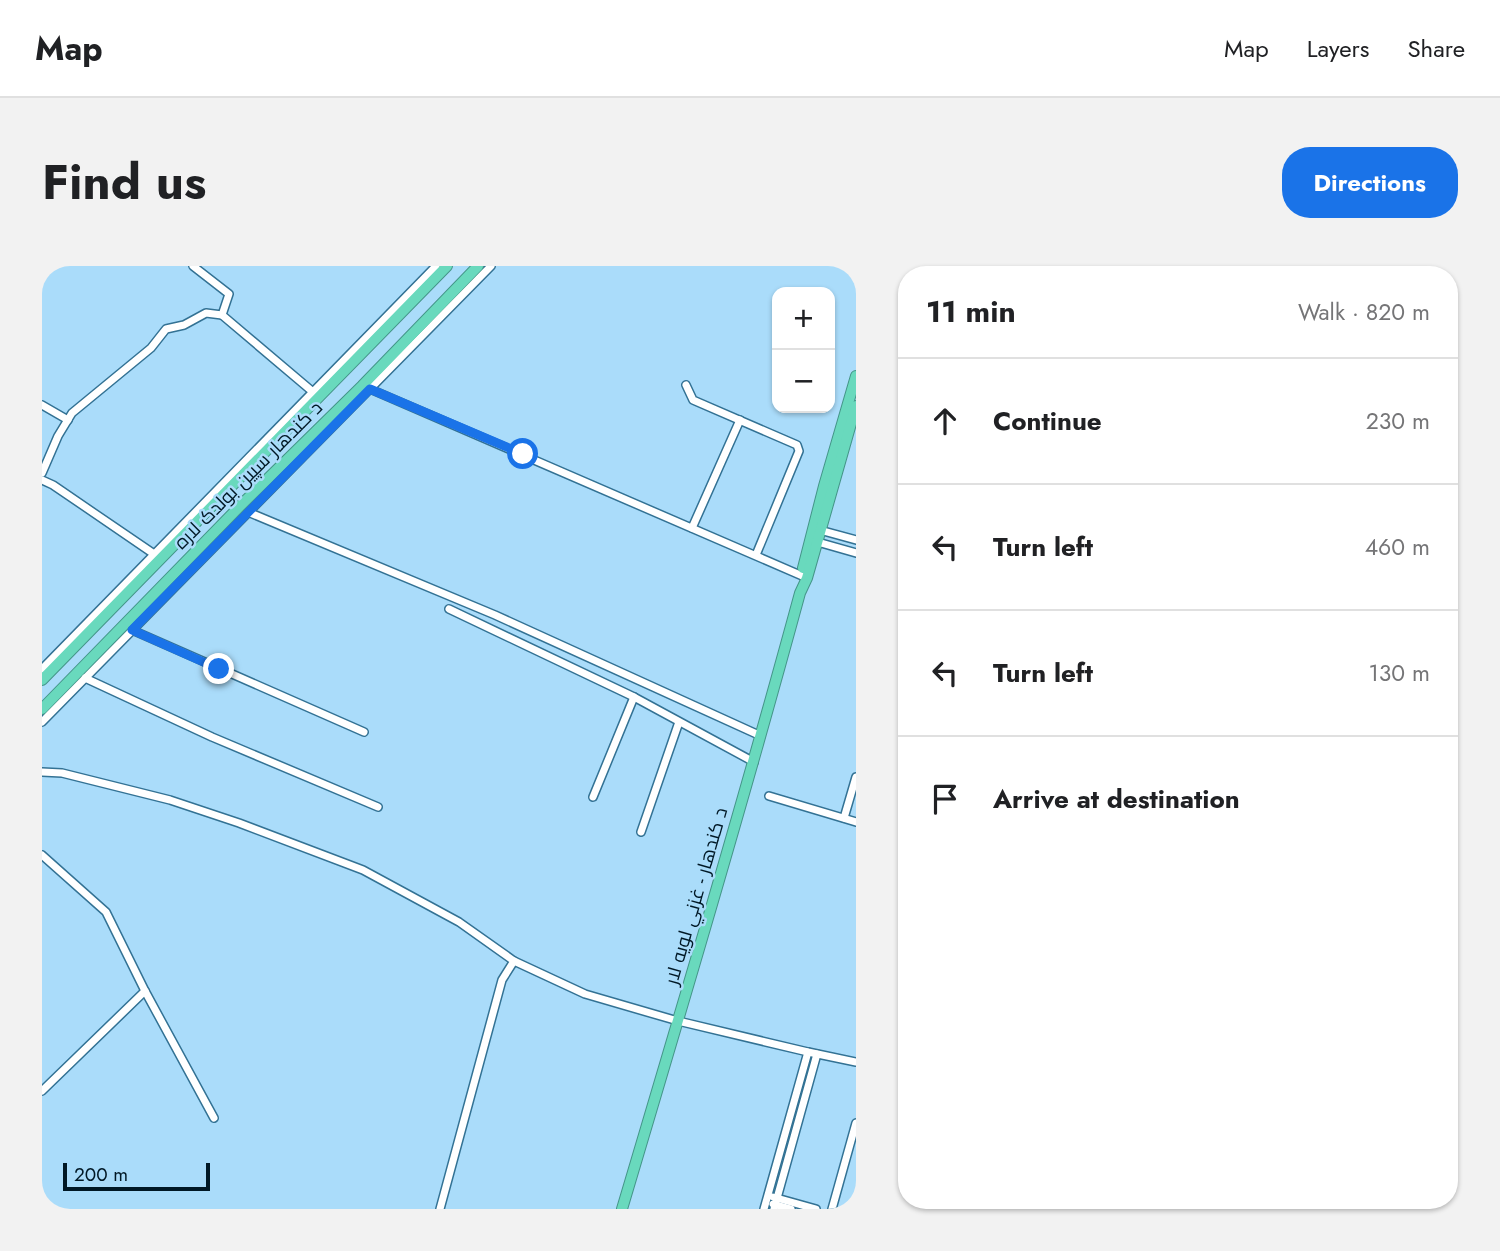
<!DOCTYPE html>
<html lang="en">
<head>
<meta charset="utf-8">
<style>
  :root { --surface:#fff; --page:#f2f2f2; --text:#202124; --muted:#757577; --line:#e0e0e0; --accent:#1a73e8 }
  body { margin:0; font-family:Jost,Cairo,sans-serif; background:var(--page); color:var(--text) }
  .controls { position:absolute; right:21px; top:21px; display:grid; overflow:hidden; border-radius:14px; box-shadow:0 2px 5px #0004 }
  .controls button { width:63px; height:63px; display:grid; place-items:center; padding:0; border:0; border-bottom:2px solid var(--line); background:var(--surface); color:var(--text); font:35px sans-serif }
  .scale { position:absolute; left:21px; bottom:18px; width:147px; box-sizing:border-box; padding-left:7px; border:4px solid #001825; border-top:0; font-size:19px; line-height:24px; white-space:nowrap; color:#001825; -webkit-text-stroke:5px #aadcfa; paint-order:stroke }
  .stop { position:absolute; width:21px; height:21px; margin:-16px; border:5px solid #1a73e8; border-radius:50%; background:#fff }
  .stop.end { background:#1a73e8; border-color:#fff; box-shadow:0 2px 7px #0008 }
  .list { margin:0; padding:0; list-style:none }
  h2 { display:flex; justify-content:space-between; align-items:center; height:91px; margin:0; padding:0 28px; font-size:30px }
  h2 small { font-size:23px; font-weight:400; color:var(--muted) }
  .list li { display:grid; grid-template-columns:46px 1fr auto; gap:21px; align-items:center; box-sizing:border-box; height:126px; padding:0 28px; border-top:2px solid var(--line) }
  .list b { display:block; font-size:26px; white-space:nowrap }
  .list em { font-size:23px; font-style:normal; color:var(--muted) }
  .icon { flex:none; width:38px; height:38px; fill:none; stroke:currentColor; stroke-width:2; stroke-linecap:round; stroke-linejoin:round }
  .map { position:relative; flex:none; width:814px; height:943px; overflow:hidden; border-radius:28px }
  header { display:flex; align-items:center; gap:42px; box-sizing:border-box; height:98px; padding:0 35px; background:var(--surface); border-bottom:2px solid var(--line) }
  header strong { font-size:33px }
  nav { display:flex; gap:38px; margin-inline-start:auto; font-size:24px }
  .intro { display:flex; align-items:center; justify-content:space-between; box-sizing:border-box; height:168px; padding:0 42px }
  h1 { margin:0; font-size:49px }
  .button { padding:18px 32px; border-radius:28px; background:var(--accent); color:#fff; font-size:24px; font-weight:700 }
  main { display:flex; gap:42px; padding:0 42px }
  aside { flex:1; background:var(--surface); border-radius:28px; box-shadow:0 2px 5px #0004 }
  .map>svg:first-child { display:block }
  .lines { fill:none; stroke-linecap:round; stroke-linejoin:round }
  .minor-casing { stroke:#337294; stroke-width:10 }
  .highway-casing { stroke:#449588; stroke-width:12 }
  .minor { stroke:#fff; stroke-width:7 }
  .highway { stroke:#69d9bd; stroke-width:10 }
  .route { stroke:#1a73e8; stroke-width:9 }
  .labels { text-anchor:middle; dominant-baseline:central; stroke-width:5; stroke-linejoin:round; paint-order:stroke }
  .street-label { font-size:19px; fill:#001825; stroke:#aadcfa }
</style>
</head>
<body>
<header>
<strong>Map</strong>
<nav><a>Map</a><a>Layers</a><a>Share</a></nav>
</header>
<div class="intro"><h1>Find us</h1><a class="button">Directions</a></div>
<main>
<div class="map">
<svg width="814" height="943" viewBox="0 0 814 943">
  <rect width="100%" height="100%" fill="#aadcfa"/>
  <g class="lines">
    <g class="minor-casing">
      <g id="minor">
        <path d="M151 0 187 28 180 49 271 126"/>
        <path d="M644 119 651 134 755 179 757 185 714 289"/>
        <path d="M328 123 765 312"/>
        <path d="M0 139 26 154"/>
        <path d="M0 207 16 170 30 147 109 82 124 63 142 59 164 47 180 49"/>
        <path d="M0 214 11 219 112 288"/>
        <path d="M206 246 453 349 719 470"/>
        <path d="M650 262 698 154"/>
        <path d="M774 263 814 274"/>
        <path d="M772 275 814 287"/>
        <path d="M407 343 592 431 712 496"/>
        <path d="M90 364 322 466"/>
        <path d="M0 403 394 0"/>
        <path d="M43 412 170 471 336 541"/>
        <path d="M0 456 449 0"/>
        <path d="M0 506 20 507 128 534 197 557 321 604 417 656 472 695 543 728 636 755 766 786 814 796"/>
        <path d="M727 530 814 556"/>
        <path d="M551 531 592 431"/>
        <path d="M802 552 814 511"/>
        <path d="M599 566 637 456"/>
        <path d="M0 589 64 646 103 725 172 852"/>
        <path d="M0 825 103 725"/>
        <path d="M731 931 774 943"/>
        <path d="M731 938 749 943"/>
        <path d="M398 943 460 714 472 695"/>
        <path d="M722 943 766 786"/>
        <path d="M732 943 775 788"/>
        <path d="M790 943 814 857"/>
      </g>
    </g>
    <g class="highway-casing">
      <g id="highway">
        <path d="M761 302 782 220 814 110"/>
        <path d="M0 414 405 0"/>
        <path d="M0 443 198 240 320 120 436 0"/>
        <path d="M580 943C641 738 702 533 758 327L765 312 814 140"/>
      </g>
    </g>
    <use href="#minor" class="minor"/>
    <use href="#highway" class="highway"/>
  </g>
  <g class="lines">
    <path class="route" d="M177 403 90 364 328 123 481 188"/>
  </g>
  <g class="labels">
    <g class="street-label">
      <text transform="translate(206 209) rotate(-45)">د کندهار سپین بولدک لاره</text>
      <text transform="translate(654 630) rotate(-74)">د کندهار - غزني لويه لار</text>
    </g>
  </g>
</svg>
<div class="controls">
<button>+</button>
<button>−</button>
</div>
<div class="scale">200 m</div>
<div class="stop" style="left:481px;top:188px"></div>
<div class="stop end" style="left:177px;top:403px"></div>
</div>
<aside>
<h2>11 min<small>Walk · 820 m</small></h2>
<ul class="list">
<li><svg class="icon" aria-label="ahead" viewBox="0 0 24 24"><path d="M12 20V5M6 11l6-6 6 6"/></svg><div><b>Continue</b></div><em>230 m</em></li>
<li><svg class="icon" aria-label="left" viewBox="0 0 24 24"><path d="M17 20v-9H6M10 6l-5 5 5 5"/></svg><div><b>Turn left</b></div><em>460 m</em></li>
<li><svg class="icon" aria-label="left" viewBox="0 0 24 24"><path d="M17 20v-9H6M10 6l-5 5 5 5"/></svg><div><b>Turn left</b></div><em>130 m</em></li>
<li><svg class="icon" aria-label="arrive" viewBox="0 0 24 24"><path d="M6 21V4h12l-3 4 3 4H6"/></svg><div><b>Arrive at destination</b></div></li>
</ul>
</aside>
</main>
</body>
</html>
